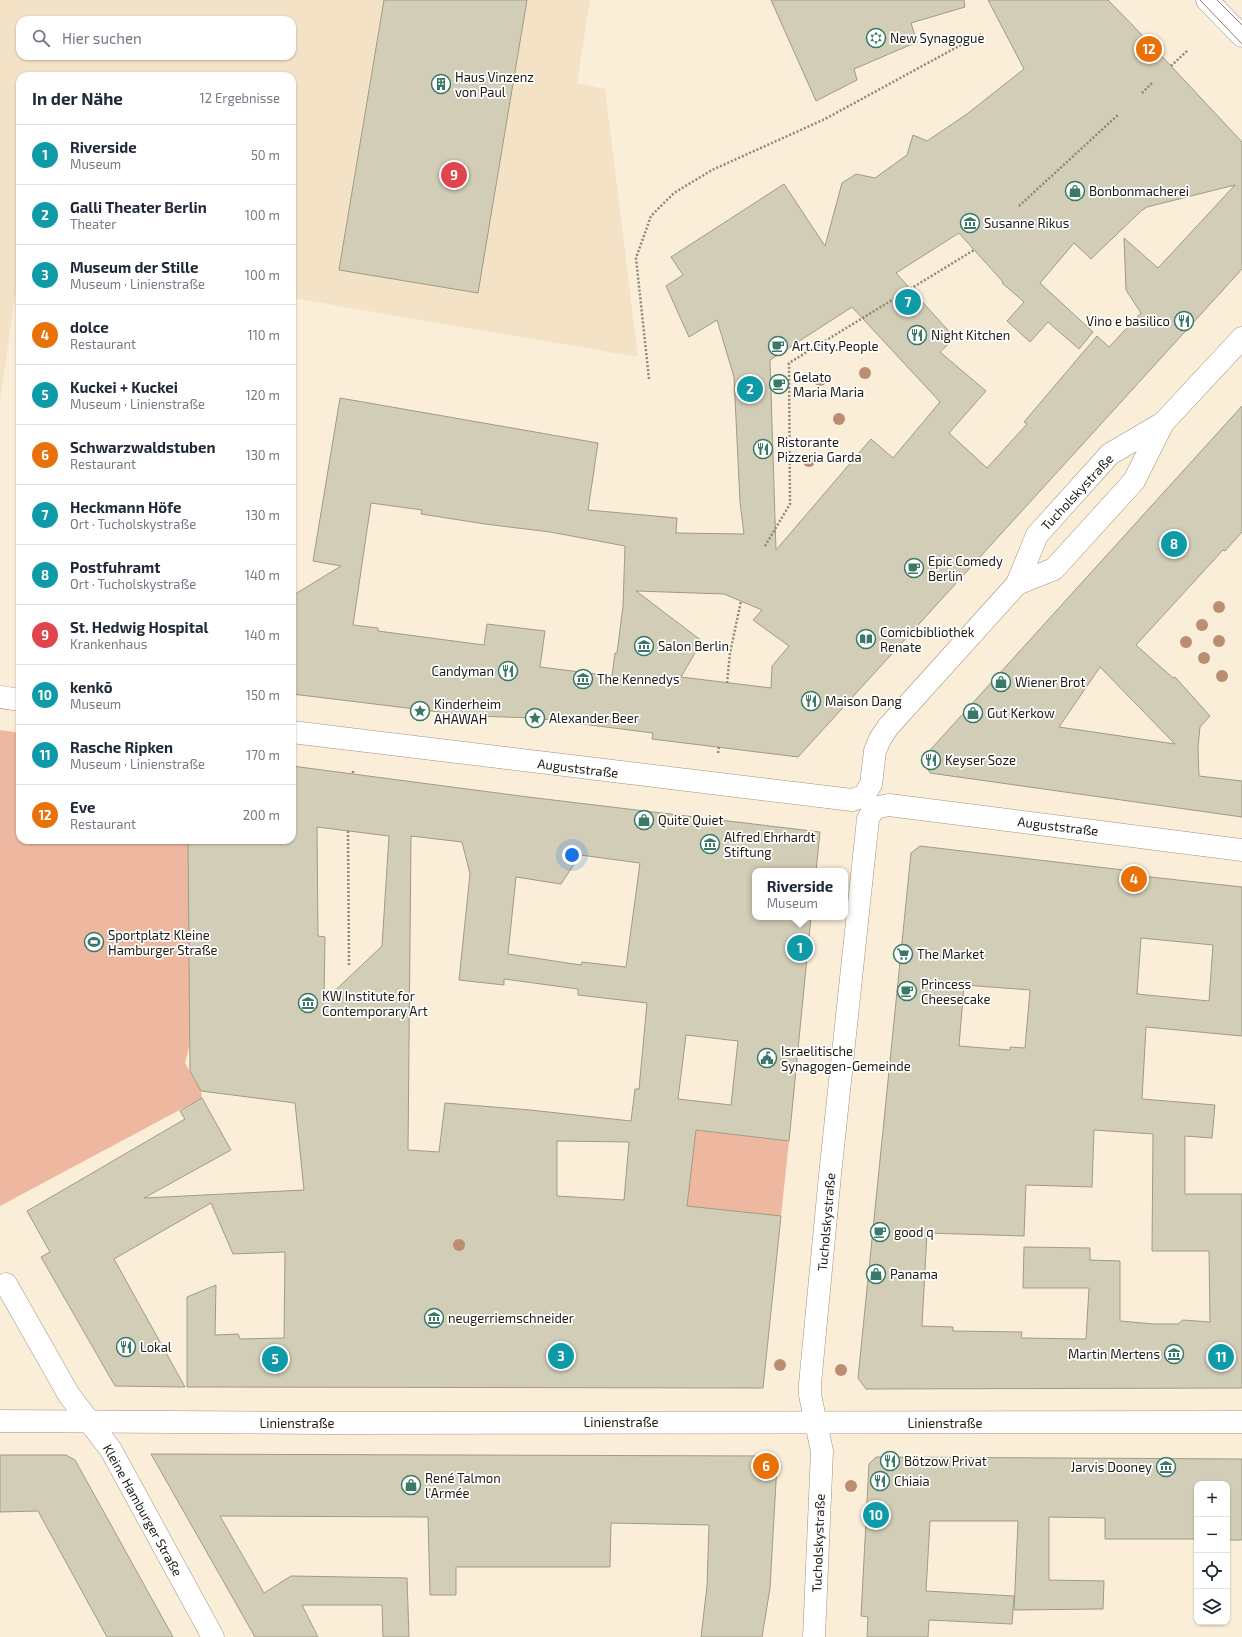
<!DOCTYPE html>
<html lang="de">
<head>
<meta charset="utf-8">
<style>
  :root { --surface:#fff; --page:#f6f6f7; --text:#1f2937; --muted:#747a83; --line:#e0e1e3; --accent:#2563eb }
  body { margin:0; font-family:"Exo 2",sans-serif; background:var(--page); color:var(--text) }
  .controls { position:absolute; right:12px; bottom:12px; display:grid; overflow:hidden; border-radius:8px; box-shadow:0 1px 3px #0004 }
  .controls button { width:36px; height:36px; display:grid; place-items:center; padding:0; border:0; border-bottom:1px solid var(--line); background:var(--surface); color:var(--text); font:20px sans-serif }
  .you { position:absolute; left:572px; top:855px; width:14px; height:14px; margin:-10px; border:3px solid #fff; border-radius:50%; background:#1a73e8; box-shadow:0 0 0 6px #1a73e833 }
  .badge { display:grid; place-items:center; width:26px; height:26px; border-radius:50%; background:var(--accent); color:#fff; font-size:13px; font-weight:700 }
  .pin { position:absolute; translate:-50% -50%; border:2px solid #fff; box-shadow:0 1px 4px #0006 }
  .popup { position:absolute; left:752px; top:868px; width:96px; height:52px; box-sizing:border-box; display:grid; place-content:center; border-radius:8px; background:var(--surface); filter:drop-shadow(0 1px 3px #0005); font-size:13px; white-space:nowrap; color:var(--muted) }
  .popup b { font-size:15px; color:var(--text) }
  .popup::after { content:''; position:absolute; left:50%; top:100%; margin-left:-8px; border:8px solid transparent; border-top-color:var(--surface) }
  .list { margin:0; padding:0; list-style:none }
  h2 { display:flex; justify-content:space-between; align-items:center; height:52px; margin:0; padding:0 16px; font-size:17px }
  h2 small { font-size:13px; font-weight:400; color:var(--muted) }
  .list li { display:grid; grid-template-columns:26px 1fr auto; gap:12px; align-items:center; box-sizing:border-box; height:60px; padding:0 16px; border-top:1px solid var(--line) }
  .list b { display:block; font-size:15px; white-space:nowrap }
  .list p { margin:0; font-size:13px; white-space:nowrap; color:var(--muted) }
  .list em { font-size:13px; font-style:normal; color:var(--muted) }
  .icon { flex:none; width:22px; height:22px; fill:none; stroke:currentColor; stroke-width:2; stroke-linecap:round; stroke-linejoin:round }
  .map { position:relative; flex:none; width:1242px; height:1637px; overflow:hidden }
  .search { position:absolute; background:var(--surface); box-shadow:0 1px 3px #0004; left:16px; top:16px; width:280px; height:44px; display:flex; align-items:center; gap:10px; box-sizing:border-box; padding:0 14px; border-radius:12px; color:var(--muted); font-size:15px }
  .panel { position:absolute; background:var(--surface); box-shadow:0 1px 3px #0004; left:16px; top:72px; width:280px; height:772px; border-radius:12px }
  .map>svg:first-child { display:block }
  .built { fill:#f3e2c6; fill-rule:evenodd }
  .green { fill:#eeb7a0 }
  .building { fill:#d1cdb6; stroke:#9f9b85; fill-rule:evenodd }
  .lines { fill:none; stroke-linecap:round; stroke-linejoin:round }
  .street-casing { stroke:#9f9380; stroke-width:23 }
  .secondary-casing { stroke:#9f9380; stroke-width:23 }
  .path { stroke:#908778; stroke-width:2.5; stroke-dasharray:2 2; stroke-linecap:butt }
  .street { stroke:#fff; stroke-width:22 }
  .secondary { stroke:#fff; stroke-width:22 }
  .tram { stroke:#898172; stroke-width:1 }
  .tree { fill:#bb8d71 }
  .labels { text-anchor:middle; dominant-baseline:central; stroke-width:3.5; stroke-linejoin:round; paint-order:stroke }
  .poi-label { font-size:13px; fill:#1e1a12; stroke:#fff; text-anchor:start }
  .street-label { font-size:13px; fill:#1e1a12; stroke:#fff }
</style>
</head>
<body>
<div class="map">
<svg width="1242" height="1637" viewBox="0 0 1242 1637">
  <rect width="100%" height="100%" fill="#fbeed9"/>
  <path class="built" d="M0 0H590L577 83 605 89 638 357 292 298V76H20V261L0 402ZM20 20H292V56H20Z"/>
  <g class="green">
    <path d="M0 730 20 733V840H188L190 1043 185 1063 201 1091 202 1098 0 1206Z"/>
    <path d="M696 1130 789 1141 781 1216 687 1207Z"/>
  </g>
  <g class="building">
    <path d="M384 0H527L478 293 339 270Z"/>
    <path d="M771 0H964L965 7 911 23 917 42 854 69 857 80 816 101Z"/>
    <path d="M988 0H1108L1143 36 1242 142V269L798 757 652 739 653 733 535 718 473 716 292 694V596L341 566 313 561 340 398 598 443 588 510 677 518 676 533 744 534 740 502 734 377 717 320 689 337 666 286 683 275 671 257 784 184 825 246 842 183 856 174 875 178 907 155 913 135 927 141 967 114 1024 69ZM1235 185 1158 268 1124 238 1126 290 1141 313 1109 347 1097 336 1024 422 1027 424 987 468 949 433 986 391 940 352 955 338 896 273 959 233 1003 282 1002 283 1024 302 1007 321 1030 342 1048 322 1079 349 1093 332 1040 283 1074 243 1091 259 1141 211 1147 207ZM852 307 940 402 893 458 871 439 776 550 770 360ZM371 503 422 510 421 514 485 524 550 532 625 546 623 606 617 653H615L612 676 540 667 545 631 487 624 484 645 378 631V628L353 625ZM636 591 724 594 762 610 753 620 789 646 772 666 771 688 681 677 702 641Z"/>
    <path d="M1242 406V532L1225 551 1223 550 1136 645 1173 678 1175 677 1210 716 1200 727 1198 748 1199 776 1242 781V817L930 773 922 759ZM1100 667 1175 744 1059 727Z"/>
    <path d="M292 766 528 797 820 832 816 871H755V917H811L789 1141 696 1130 687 1206 781 1216 763 1388 187 1387V1297L216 1285 215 1335 238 1334 240 1339 284 1338 285 1252 233 1254 211 1203 114 1259 185 1387 115 1386 41 1257 50 1252 27 1211 185 1119 180 1111 202 1098 231 1150 144 1198 304 1190 295 1103 201 1091 190 1071 188 840H292ZM317 827 389 836 382 946 324 1001 325 937 318 936ZM411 836 462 842 470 874 459 980 504 985V979L578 989V995L647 1003 639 1089H635L631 1121 530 1110 445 1103 439 1152 408 1150ZM580 855 640 863 626 967 582 962 581 965 508 954 516 877 561 884ZM686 1035 738 1041 731 1105 678 1099ZM557 1141 629 1142 624 1200 557 1196Z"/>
    <path d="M920 846 1132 871V875L1242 887V1036L1146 1027 1142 1099 1215 1105 1212 1138 1185 1136V1194H1242V1388L866 1389 858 1378 911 853ZM1141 938 1213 945 1209 1001 1137 994ZM964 985 1030 990 1025 1048 1010 1047V1050L959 1046ZM1094 1130 1153 1134 1152 1251H1209L1210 1322 1183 1320 1178 1324H1154L1120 1321V1261L1090 1260V1248L1024 1247 1023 1288H1089L1086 1339 1021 1338 1022 1332 953 1331V1327L922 1326 927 1233 1024 1236 1026 1185 1092 1187Z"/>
    <path d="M151 1454 766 1456 777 1464 770 1588 762 1637H701L707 1586 709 1525 611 1523 610 1567H456V1595H430L428 1517 220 1516 264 1593 291 1576 407 1578 409 1637H383L382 1605H302L318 1637H255Z"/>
    <path d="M0 1455H66L75 1460 173 1637H107L38 1511 0 1512Z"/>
    <path d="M876 1457 1242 1459V1540H1227V1484H1197V1539H1105V1518L1049 1517V1580L1104 1581 1103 1609 1014 1610 1018 1521H930L926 1591 1014 1596 1012 1624 929 1620 928 1637H867L868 1617 861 1616 869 1464Z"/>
  </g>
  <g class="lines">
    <g class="street-casing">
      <g id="street">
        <path d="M1017 584 1054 569 1134 481 1163 423 1242 338"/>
        <path d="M0 697 20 700"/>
        <path d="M292 732 852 800 864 796 871 784 875 751 880 739 888 727 1017 584 1037 535 1047 524 1110 454 1163 423"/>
        <path d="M6 1284 69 1395 111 1450 213 1637"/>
        <path d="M0 1421 328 1423 1242 1422"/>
        <path d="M814 1637 822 1451 810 1395V1384L830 1175 868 819 874 808 889 805 1242 850"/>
      </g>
    </g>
    <g class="secondary-casing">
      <path id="secondary" d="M1207 0 1242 36"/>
    </g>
    <g class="path">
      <path d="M1171 66 1188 50"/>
      <path d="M1142 93 1152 83"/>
      <path d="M1019 206 1119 114"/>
      <path d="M649 379 636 258 651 216 674 193 712 170 825 119 981 34"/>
      <path d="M765 546 790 504 789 363 974 250"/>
      <path d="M727 683 730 653 741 601"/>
      <path d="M718 753 719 747"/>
      <path d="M353 771V774"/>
      <path d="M348 831 349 967"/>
    </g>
    <use href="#street" class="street"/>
    <use href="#secondary" class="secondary"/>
    <g class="tram">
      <path d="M1200 0 1242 44"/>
      <path d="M1217 0 1242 25"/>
    </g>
  </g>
  <g class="tree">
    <circle cx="865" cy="373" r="6"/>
    <circle cx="820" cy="380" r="6"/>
    <circle cx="839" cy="419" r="6"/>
    <circle cx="809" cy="461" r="6"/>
    <circle cx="1219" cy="607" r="6"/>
    <circle cx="1202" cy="625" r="6"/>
    <circle cx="1219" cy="641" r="6"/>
    <circle cx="1186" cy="642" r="6"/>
    <circle cx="1204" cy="658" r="6"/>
    <circle cx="1222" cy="676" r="6"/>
    <circle cx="459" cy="1245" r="6"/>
    <circle cx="780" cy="1365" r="6"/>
    <circle cx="841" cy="1370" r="6"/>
    <circle cx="851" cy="1486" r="6"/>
  </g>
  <defs>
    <g id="synagogue-ring" transform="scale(1)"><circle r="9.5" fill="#fff" stroke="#3a7965" stroke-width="1.5"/><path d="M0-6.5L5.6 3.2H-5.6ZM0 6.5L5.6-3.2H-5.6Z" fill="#3a7965"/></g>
    <g id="building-ring" transform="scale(1)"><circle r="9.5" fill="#fff" stroke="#3a7965" stroke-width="1.5"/><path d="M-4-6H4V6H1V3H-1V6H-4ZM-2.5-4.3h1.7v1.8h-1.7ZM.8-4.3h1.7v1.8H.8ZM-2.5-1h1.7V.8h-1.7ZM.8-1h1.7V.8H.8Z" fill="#3a7965"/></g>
    <g id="shop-ring" transform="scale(1)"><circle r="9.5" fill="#fff" stroke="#3a7965" stroke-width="1.5"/><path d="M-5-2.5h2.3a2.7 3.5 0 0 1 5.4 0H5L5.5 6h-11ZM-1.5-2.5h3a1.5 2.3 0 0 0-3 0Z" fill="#3a7965"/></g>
    <g id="museum-ring" transform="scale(1)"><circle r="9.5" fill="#fff" stroke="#3a7965" stroke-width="1.5"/><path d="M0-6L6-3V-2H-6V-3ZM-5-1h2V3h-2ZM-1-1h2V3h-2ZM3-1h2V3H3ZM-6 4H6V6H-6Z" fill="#3a7965"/></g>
    <g id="restaurant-ring" transform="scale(1)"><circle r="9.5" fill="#fff" stroke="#3a7965" stroke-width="1.5"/><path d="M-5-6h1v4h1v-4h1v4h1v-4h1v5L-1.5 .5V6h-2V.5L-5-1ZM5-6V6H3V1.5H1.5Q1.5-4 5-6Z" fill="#3a7965"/></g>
    <g id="cafe-ring" transform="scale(1)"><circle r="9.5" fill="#fff" stroke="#3a7965" stroke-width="1.5"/><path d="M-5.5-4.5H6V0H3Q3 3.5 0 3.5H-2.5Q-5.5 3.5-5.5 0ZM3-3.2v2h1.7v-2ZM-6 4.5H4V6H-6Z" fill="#3a7965"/></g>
    <g id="library-ring" transform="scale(1)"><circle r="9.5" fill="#fff" stroke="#3a7965" stroke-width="1.5"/><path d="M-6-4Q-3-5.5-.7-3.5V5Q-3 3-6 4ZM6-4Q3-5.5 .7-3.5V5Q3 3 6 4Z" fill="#3a7965"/></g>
    <g id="sight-ring" transform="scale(1)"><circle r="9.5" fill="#fff" stroke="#3a7965" stroke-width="1.5"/><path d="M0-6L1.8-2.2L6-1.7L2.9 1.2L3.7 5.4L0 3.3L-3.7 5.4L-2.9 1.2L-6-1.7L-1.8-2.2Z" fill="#3a7965"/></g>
    <g id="stadium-ring" transform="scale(1)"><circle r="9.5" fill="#fff" stroke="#3a7965" stroke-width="1.5"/><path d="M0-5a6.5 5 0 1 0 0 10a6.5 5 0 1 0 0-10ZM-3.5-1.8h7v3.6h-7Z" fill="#3a7965"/></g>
    <g id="supermarket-ring" transform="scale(1)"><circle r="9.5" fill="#fff" stroke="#3a7965" stroke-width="1.5"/><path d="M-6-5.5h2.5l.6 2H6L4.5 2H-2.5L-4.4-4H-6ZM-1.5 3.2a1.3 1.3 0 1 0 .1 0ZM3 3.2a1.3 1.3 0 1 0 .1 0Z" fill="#3a7965"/></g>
    <g id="civic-ring" transform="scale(1)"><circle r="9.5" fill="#fff" stroke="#3a7965" stroke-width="1.5"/><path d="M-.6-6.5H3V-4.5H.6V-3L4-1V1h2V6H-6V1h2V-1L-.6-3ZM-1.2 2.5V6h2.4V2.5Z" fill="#3a7965"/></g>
  </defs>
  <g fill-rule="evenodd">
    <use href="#synagogue-ring" x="876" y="38"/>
    <use href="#building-ring" x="441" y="84"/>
    <use href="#shop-ring" x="1075" y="191"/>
    <use href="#museum-ring" x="970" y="223"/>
    <use href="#restaurant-ring" x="1184" y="321"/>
    <use href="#restaurant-ring" x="917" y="335"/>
    <use href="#cafe-ring" x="778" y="346"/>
    <use href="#cafe-ring" x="779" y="384"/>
    <use href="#restaurant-ring" x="763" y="449"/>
    <use href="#cafe-ring" x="914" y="568"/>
    <use href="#library-ring" x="866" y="639"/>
    <use href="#museum-ring" x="644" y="646"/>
    <use href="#restaurant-ring" x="508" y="671"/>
    <use href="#museum-ring" x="583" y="679"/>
    <use href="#shop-ring" x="1001" y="682"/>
    <use href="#restaurant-ring" x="811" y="701"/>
    <use href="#sight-ring" x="420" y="711"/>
    <use href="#shop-ring" x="973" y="713"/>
    <use href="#sight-ring" x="535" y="718"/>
    <use href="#restaurant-ring" x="931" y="760"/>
    <use href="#shop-ring" x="644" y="820"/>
    <use href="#museum-ring" x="710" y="844"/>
    <use href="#stadium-ring" x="94" y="942"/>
    <use href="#supermarket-ring" x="903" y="954"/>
    <use href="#cafe-ring" x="907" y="991"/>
    <use href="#museum-ring" x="308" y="1003"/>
    <use href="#civic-ring" x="767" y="1058"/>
    <use href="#cafe-ring" x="880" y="1232"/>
    <use href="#shop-ring" x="876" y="1274"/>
    <use href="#museum-ring" x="434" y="1318"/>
    <use href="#restaurant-ring" x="126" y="1347"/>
    <use href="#museum-ring" x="1174" y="1354"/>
    <use href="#restaurant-ring" x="890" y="1461"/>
    <use href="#museum-ring" x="1166" y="1467"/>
    <use href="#restaurant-ring" x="880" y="1481"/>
    <use href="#shop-ring" x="411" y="1485"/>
  </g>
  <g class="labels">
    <g class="poi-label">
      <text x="890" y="38">New Synagogue</text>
      <text x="455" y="77">Haus Vinzenz<tspan x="455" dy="15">von Paul</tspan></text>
      <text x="1089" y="191">Bonbonmacherei</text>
      <text x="984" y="223">Susanne Rikus</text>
      <text x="1170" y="321" text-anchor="end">Vino e basilico</text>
      <text x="931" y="335">Night Kitchen</text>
      <text x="792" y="346">Art.City.People</text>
      <text x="793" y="377">Gelato<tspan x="793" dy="15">Maria Maria</tspan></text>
      <text x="777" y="442">Ristorante<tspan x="777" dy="15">Pizzeria Garda</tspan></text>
      <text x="928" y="561">Epic Comedy<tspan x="928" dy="15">Berlin</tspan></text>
      <text x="880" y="632">Comicbibliothek<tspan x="880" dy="15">Renate</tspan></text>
      <text x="658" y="646">Salon Berlin</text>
      <text x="494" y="671" text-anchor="end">Candyman</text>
      <text x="597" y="679">The Kennedys</text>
      <text x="1015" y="682">Wiener Brot</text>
      <text x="825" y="701">Maison Dang</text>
      <text x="434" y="704">Kinderheim<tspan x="434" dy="15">AHAWAH</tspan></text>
      <text x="987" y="713">Gut Kerkow</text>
      <text x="549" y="718">Alexander Beer</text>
      <text x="945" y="760">Keyser Soze</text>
      <text x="658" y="820">Quite Quiet</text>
      <text x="724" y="837">Alfred Ehrhardt<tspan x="724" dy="15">Stiftung</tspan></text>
      <text x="108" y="935">Sportplatz Kleine<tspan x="108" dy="15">Hamburger Straße</tspan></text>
      <text x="917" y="954">The Market</text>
      <text x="921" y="984">Princess<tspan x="921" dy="15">Cheesecake</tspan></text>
      <text x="322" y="996">KW Institute for<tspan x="322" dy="15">Contemporary Art</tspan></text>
      <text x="781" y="1051">Israelitische<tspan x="781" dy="15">Synagogen-Gemeinde</tspan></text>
      <text x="894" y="1232">good q</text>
      <text x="890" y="1274">Panama</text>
      <text x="448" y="1318">neugerriemschneider</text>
      <text x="140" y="1347">Lokal</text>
      <text x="1160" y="1354" text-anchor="end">Martin Mertens</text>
      <text x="904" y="1461">Bötzow Privat</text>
      <text x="1152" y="1467" text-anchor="end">Jarvis Dooney</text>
      <text x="425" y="1478">René Talmon<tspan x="425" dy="15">l'Armée</tspan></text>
      <text x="894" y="1481">Chiaia</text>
    </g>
    <g class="street-label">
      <text transform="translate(1077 492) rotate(-47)">Tucholskystraße</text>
      <text transform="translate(578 768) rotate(7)">Auguststraße</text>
      <text transform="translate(1058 826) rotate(7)">Auguststraße</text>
      <text transform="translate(826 1222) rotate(-85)">Tucholskystraße</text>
      <text x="621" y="1422">Linienstraße</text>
      <text x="297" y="1423">Linienstraße</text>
      <text x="945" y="1423">Linienstraße</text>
      <text transform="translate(143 1510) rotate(61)">Kleine Hamburger Straße</text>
      <text transform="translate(818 1543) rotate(-88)">Tucholskystraße</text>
    </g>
  </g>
</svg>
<div class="controls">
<button>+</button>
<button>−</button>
<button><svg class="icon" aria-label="locate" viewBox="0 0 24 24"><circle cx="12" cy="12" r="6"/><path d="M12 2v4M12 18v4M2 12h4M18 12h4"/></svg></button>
<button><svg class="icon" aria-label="layers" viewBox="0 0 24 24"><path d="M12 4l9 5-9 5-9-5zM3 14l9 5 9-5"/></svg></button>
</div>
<div class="you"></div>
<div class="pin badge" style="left:800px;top:948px;background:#0f9aa8">1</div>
<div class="popup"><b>Riverside</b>Museum</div>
<div class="pin badge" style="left:750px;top:389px;background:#0f9aa8">2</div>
<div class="pin badge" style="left:561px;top:1356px;background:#0f9aa8">3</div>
<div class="pin badge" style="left:1134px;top:879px;background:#e8710a">4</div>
<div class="pin badge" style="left:275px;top:1359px;background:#0f9aa8">5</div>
<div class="pin badge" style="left:766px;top:1466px;background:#e8710a">6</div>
<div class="pin badge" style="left:908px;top:302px;background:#0f9aa8">7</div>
<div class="pin badge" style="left:1174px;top:544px;background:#0f9aa8">8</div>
<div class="pin badge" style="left:454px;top:175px;background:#e0444e">9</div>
<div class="pin badge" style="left:876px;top:1515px;background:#0f9aa8">10</div>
<div class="pin badge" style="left:1221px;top:1357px;background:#0f9aa8">11</div>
<div class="pin badge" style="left:1149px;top:49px;background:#e8710a">12</div>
<div class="search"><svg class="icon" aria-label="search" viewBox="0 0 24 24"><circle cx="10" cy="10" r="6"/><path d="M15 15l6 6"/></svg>Hier suchen</div>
<section class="panel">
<h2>In der Nähe<small>12 Ergebnisse</small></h2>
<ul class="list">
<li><span class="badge" style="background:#0f9aa8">1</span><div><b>Riverside</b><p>Museum</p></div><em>50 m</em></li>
<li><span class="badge" style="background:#0f9aa8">2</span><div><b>Galli Theater Berlin</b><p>Theater</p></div><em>100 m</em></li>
<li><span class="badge" style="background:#0f9aa8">3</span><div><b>Museum der Stille</b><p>Museum · Linienstraße</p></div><em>100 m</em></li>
<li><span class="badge" style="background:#e8710a">4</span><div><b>dolce</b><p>Restaurant</p></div><em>110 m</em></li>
<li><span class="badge" style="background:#0f9aa8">5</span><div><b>Kuckei + Kuckei</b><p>Museum · Linienstraße</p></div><em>120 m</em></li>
<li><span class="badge" style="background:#e8710a">6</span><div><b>Schwarzwaldstuben</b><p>Restaurant</p></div><em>130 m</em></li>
<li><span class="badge" style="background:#0f9aa8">7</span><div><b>Heckmann Höfe</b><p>Ort · Tucholskystraße</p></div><em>130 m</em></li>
<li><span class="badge" style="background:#0f9aa8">8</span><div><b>Postfuhramt</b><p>Ort · Tucholskystraße</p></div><em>140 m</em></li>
<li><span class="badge" style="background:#e0444e">9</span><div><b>St. Hedwig Hospital</b><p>Krankenhaus</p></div><em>140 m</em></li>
<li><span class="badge" style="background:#0f9aa8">10</span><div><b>kenkō</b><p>Museum</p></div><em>150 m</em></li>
<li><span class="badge" style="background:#0f9aa8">11</span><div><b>Rasche Ripken</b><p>Museum · Linienstraße</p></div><em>170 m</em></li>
<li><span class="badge" style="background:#e8710a">12</span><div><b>Eve</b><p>Restaurant</p></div><em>200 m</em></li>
</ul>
</section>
</div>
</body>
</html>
